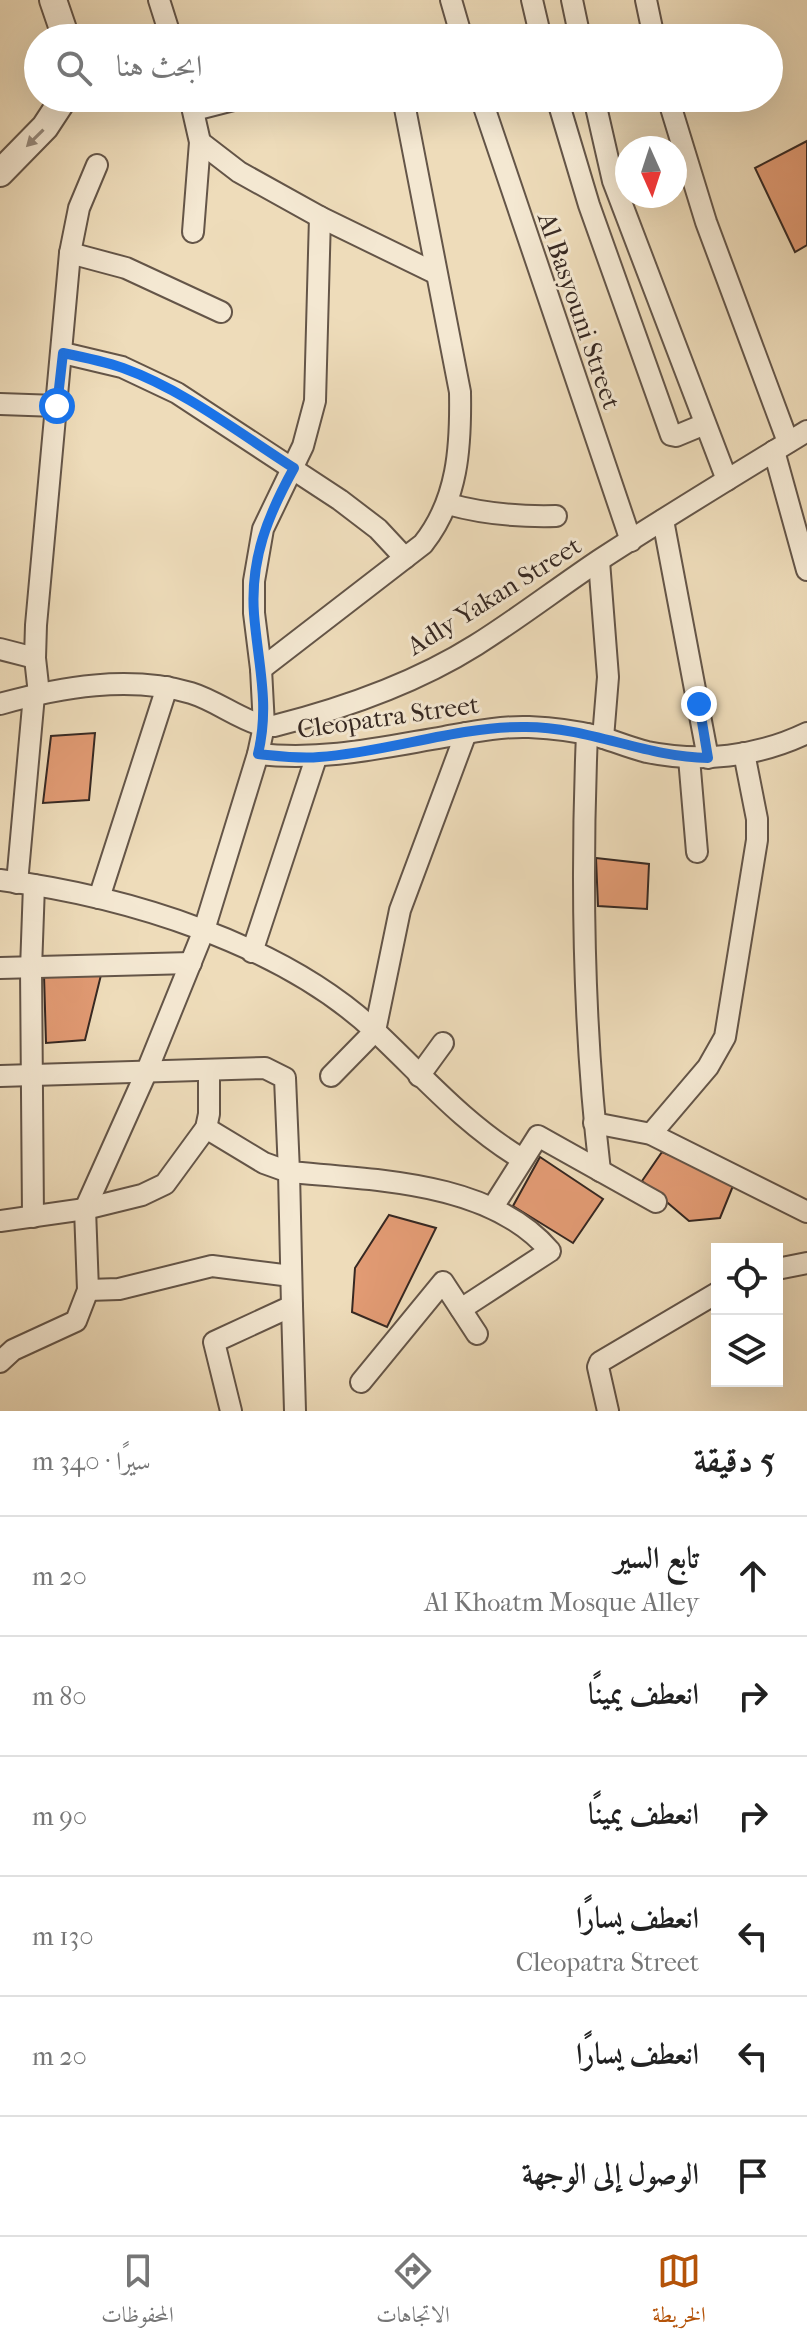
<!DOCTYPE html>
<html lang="ar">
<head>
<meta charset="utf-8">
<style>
  :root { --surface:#fff; --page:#f2f2f2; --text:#222; --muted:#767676; --line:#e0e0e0; --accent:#b45309 }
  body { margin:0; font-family:"IM FELL French Canon",Amiri,serif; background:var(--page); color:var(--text); direction:rtl }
  .controls { position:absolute; right:24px; bottom:24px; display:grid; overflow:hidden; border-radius:0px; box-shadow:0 8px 32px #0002 }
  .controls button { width:72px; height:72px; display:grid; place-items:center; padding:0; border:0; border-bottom:2px solid var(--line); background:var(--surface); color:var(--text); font:40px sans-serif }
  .compass { position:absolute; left:615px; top:136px; width:72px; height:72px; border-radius:50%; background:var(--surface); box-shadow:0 8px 32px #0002; rotate:177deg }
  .stop { position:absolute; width:24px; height:24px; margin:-18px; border:6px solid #1a73e8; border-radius:50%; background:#fff }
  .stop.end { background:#1a73e8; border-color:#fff; box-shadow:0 2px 8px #0008 }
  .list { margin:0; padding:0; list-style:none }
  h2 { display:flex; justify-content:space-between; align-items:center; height:104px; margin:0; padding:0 32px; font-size:34px }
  h2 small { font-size:26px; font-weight:400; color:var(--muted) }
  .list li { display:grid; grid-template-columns:52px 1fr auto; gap:24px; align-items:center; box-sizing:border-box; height:120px; padding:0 32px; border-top:2px solid var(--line) }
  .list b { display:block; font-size:30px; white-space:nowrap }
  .list p { margin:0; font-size:26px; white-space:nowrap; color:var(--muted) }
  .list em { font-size:26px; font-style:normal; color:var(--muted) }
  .icon { flex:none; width:44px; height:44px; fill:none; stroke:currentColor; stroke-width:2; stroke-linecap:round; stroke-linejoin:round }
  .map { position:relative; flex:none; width:807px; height:1411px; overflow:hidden; direction:ltr }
  .search { position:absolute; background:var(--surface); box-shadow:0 8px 32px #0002; left:24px; right:24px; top:24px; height:88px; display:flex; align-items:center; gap:20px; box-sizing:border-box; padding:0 28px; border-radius:44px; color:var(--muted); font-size:30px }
  .sheet { height:824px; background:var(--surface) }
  nav { display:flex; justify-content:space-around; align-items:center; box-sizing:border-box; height:112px; border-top:2px solid var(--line); background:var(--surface); font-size:22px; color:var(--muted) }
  nav a { display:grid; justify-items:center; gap:4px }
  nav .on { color:var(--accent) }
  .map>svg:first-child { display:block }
  .building { fill:#e29b74; stroke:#362822; stroke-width:2 }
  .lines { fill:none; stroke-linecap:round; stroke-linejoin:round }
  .minor-casing { stroke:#645548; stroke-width:24 }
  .tertiary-casing { stroke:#645548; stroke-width:30 }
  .minor { stroke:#f4e8d2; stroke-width:20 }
  .tertiary { stroke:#f4e8d2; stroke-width:26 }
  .oneway { fill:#95887a }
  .route { stroke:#1a73e8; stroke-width:10 }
  .labels { text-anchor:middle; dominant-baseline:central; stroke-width:6; stroke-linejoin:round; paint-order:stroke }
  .street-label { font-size:26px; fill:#362822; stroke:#f4e8d2 }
</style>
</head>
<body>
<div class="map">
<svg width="807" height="1411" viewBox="0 0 807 1411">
  <rect width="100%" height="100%" fill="#eedcba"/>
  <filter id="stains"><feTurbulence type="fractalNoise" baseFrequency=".0025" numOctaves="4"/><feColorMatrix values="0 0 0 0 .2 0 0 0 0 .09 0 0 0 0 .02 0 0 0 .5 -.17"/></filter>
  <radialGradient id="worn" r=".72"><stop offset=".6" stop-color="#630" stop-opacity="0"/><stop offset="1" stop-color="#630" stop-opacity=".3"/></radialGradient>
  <g class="building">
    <path d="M807 141V245L795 252 755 168Z"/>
    <path d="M95 733 89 800 43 803 51 736Z"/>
    <path d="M596 858 649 864 647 909 598 906Z"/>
    <path d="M44 975H101L85 1040 46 1043Z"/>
    <path d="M662 1152 735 1181 720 1218 689 1221 642 1181Z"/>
    <path d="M540 1157 603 1199 573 1243 513 1206Z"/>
    <path d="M389 1215 436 1228 387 1327 352 1312 355 1268Z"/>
  </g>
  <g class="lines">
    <g class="minor-casing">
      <g id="minor">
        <path d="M159 0 171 38"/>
        <path d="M451 0 462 38"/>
        <path d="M532 0 540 34"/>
        <path d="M572 0 580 38"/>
        <path d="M646 0 654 38"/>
        <path d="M190 98 200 142 193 232"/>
        <path d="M481 98 631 541"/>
        <path d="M557 98 589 205 671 435 676 436 705 424"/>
        <path d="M594 98 613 181 727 480"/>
        <path d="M668 98 706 222 788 442"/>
        <path d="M194 110 241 98"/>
        <path d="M200 142 239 172 320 217 435 273"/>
        <path d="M70 253 126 268 221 312"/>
        <path d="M63 353 122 367 177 393 340 500 378 529 405 558"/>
        <path d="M0 404 57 406"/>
        <path d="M774 451 807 570"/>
        <path d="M448 504C484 514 518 517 556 516"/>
        <path d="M663 520 708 758"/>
        <path d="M599 561 608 677 603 738"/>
        <path d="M0 649 35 658"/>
        <path d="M261 669 423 544C458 500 461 447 460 392L403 98"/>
        <path d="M39 694 35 658 36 625 70 253 79 208 97 165"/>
        <path d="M0 704C61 687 129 675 191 693 217 701 238 719 264 726H274C345 708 414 684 476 645 519 618 559 587 601 559 669 515 738 473 807 431"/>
        <path d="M587 734C581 879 583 1026 600 1171"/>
        <path d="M258 754C324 761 379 748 444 737 472 732 500 726 529 727 553 728 577 731 601 737 616 742 631 748 647 752 701 763 757 757 807 733"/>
        <path d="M689 758 697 852"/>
        <path d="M0 880C125 896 281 943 375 1031 423 1076 464 1124 522 1159"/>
        <path d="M17 883 34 695"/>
        <path d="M99 898 167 687"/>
        <path d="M252 952 316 758"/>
        <path d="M0 968 191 963"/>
        <path d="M0 1076 265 1068 285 1078 289 1172C374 1180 491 1181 550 1251L461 1309"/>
        <path d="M331 1076 375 1031 400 910 466 733"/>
        <path d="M419 1076 443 1043"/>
        <path d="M594 1123 651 1134 807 1212"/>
        <path d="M206 1128 264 1163 289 1172 292 1306 214 1342 231 1411"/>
        <path d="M651 1134 708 1067 725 1037 757 840V819L744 753"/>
        <path d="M493 1207 538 1136 656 1202"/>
        <path d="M33 1217 31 969 34 885"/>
        <path d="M0 1221 85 1209 142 1195 165 1184 206 1128 209 1114V1070"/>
        <path d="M777 1269 807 1263"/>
        <path d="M88 1290 119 1289 212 1266 291 1276"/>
        <path d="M292 1306 295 1411"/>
        <path d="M0 1362 13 1350 76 1321 88 1290 85 1209 146 1073 204 930 258 754 264 726 261 669 254 613V581L263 529 303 446 315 401 320 217"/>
        <path d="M361 1382 443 1282 477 1334"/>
        <path d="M608 1411 598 1367 600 1362 717 1293"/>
      </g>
    </g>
    <g class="tertiary-casing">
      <g id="tertiary">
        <path d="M53 0 66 38"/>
        <path d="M0 173 45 127 64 98"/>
      </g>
    </g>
    <use href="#minor" class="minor"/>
    <use href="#tertiary" class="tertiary"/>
  </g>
  <defs><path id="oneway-solid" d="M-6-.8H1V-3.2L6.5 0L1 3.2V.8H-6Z" transform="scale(2)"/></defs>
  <use class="oneway" href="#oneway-solid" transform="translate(35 138) rotate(135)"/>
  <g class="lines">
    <path class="route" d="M57 406 63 353C83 357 103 361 123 368 184 390 239 433 294 468 268 515 250 559 254 614 258 664 270 704 258 754 278 756 299 759 319 757 389 752 457 726 526 727 589 727 645 757 708 758L699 704"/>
  </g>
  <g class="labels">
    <g class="street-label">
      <text transform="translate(579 311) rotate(71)">Al Basyouni Street</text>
      <text transform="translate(494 596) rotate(-32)">Adly Yakan Street</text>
      <text transform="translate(388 717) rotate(-8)">Cleopatra Street</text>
    </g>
  </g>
  <rect width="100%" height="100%" filter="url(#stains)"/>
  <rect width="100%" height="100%" fill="url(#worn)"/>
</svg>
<div class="controls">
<button><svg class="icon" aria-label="locate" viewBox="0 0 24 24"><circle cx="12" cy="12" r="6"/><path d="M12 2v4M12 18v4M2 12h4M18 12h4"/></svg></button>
<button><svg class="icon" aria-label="layers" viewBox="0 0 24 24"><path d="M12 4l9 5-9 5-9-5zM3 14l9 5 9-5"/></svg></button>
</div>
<svg class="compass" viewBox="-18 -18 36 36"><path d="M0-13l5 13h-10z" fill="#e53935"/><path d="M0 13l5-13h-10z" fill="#767676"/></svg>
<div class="stop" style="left:57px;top:406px"></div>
<div class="stop end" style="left:699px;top:704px"></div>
<div class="search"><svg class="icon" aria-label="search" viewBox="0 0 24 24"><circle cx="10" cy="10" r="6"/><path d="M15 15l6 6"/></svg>ابحث هنا</div>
</div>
<section class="sheet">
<h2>5 دقيقة<small>سيرًا · 340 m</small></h2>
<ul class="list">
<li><svg class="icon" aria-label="ahead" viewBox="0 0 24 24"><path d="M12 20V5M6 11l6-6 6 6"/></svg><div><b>تابع السير</b><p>Al Khoatm Mosque Alley</p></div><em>20 m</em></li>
<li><svg class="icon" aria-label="right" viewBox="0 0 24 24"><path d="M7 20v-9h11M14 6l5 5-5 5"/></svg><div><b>انعطف يمينًا</b></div><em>80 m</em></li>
<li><svg class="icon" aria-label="right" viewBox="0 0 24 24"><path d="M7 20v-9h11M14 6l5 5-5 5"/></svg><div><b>انعطف يمينًا</b></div><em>90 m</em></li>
<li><svg class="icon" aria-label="left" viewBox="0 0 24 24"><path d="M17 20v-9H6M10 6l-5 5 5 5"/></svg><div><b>انعطف يسارًا</b><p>Cleopatra Street</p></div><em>130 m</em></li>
<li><svg class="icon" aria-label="left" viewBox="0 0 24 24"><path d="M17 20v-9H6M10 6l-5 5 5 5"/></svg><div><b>انعطف يسارًا</b></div><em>20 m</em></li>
<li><svg class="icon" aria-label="arrive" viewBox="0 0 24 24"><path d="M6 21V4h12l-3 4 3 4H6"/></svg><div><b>الوصول إلى الوجهة</b></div></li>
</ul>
</section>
<nav>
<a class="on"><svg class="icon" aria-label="map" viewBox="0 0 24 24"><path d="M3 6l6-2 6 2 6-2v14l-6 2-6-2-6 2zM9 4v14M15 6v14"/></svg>الخريطة</a>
<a><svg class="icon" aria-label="directions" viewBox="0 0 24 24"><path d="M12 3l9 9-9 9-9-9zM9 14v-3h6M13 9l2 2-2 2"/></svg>الاتجاهات</a>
<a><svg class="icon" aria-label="saved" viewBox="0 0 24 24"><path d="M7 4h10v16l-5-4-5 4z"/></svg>المحفوظات</a>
</nav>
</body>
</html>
